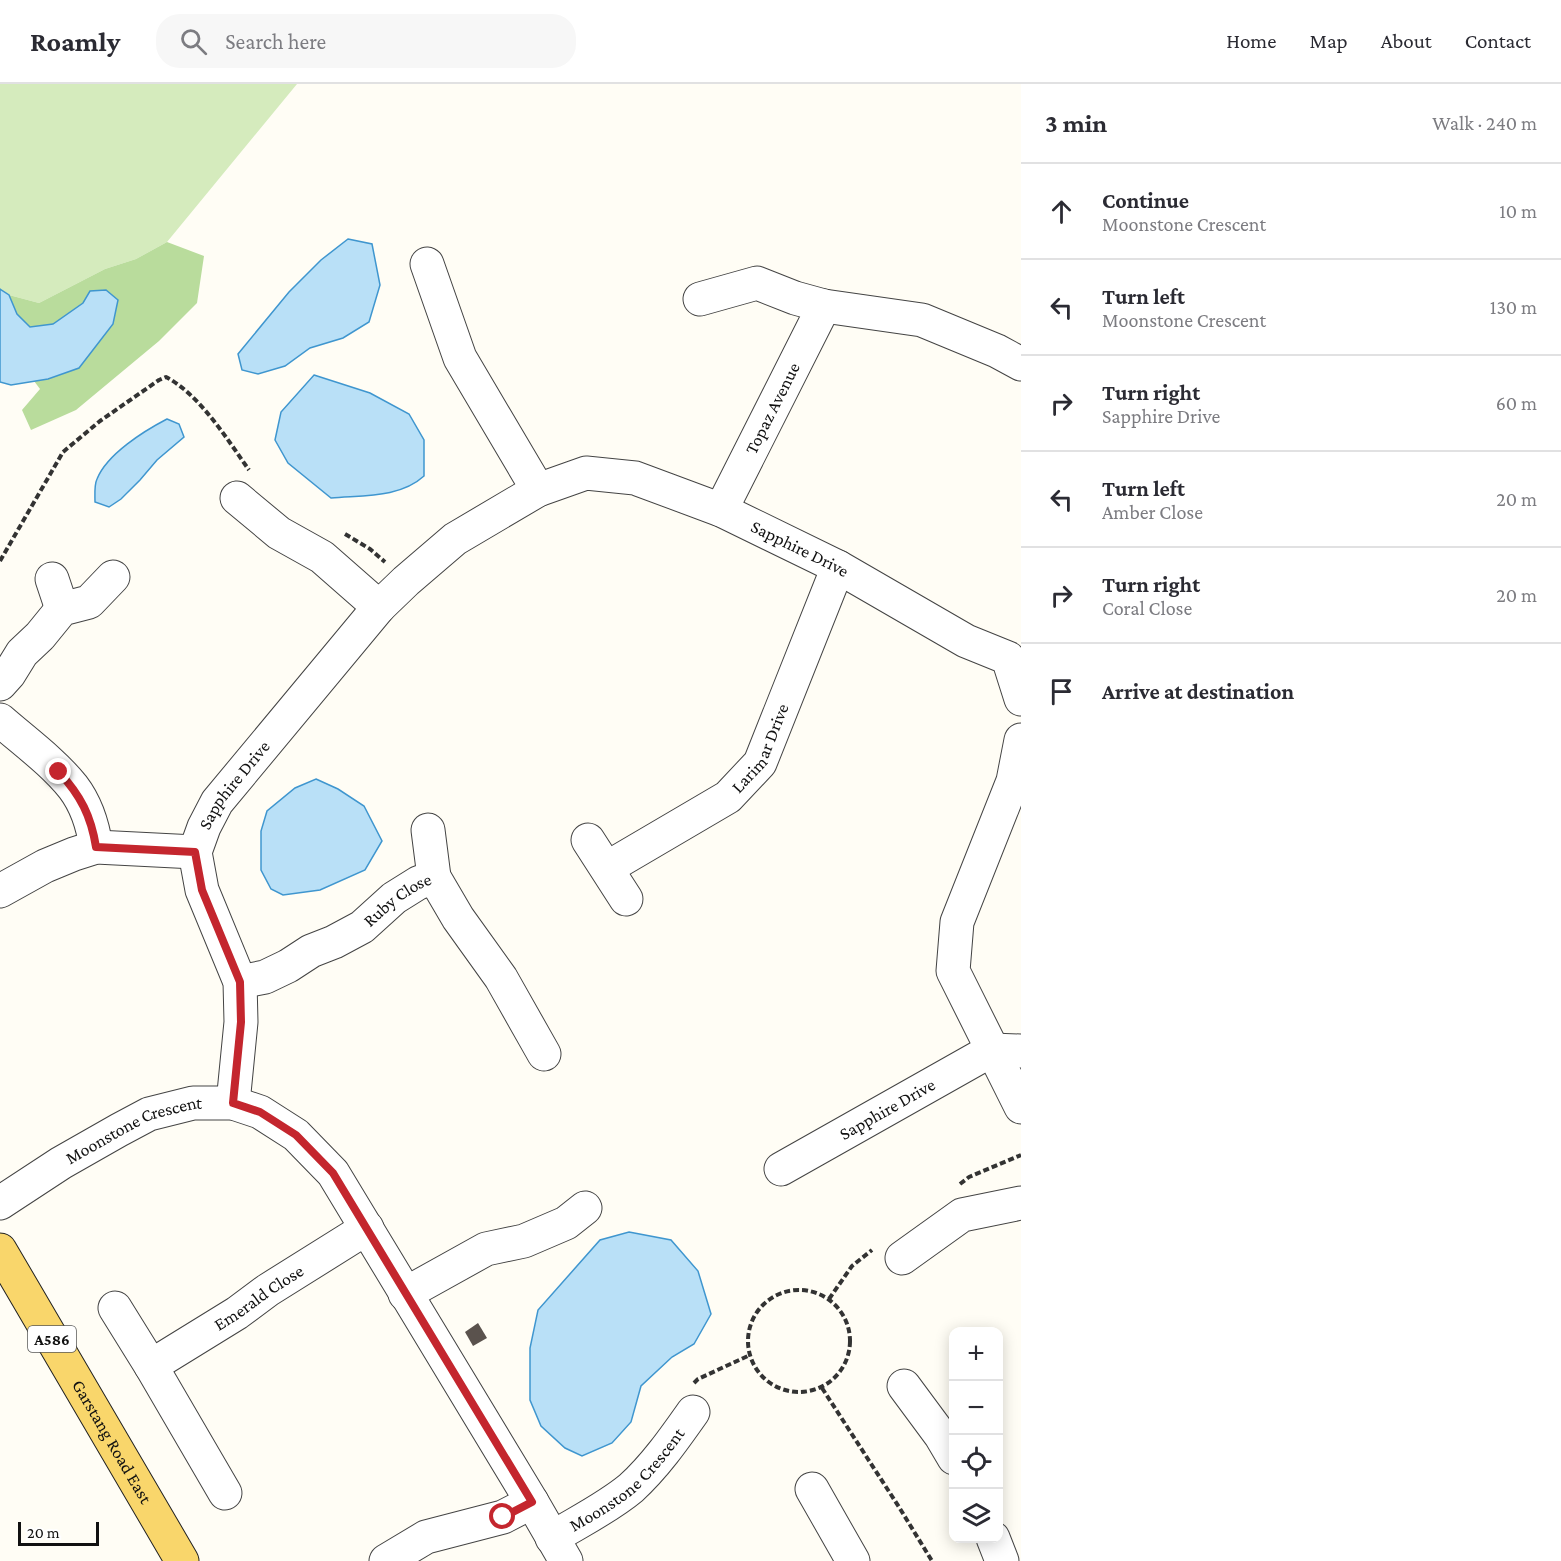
<!DOCTYPE html>
<html lang="en">
<head>
<meta charset="utf-8">
<style>
  :root { --surface:#fff; --page:#f7f7f7; --text:#2b2b33; --muted:#7c7c81; --line:#e1e1e2 }
  body { margin:0; font-family:"Crimson Pro",serif; background:var(--page); color:var(--text) }
  .controls { position:absolute; right:18px; bottom:18px; display:grid; overflow:hidden; border-radius:12px; box-shadow:0 3px 15px #0003 }
  .controls button { width:54px; height:54px; display:grid; place-items:center; padding:0; border:0; border-bottom:2px solid var(--line); background:var(--surface); color:var(--text); font:30px sans-serif }
  .scale { position:absolute; left:18px; bottom:15px; width:81px; box-sizing:border-box; padding-left:6px; border:3px solid #111; border-top:0; font-size:16px; line-height:21px; white-space:nowrap; color:#111; -webkit-text-stroke:4px #fff; paint-order:stroke }
  .stop { position:absolute; width:18px; height:18px; margin:-14px; border:4px solid #c4262e; border-radius:50%; background:#fff }
  .stop.end { background:#c4262e; border-color:#fff; box-shadow:0 2px 6px #0008 }
  .list { margin:0; padding:0; list-style:none }
  h2 { display:flex; justify-content:space-between; align-items:center; height:78px; margin:0; padding:0 24px; font-size:26px }
  h2 small { font-size:20px; font-weight:400; color:var(--muted) }
  .list li { display:grid; grid-template-columns:39px 1fr auto; gap:18px; align-items:center; box-sizing:border-box; height:96px; padding:0 24px; border-top:2px solid var(--line) }
  .list b { display:block; font-size:22px; white-space:nowrap }
  .list p { margin:0; font-size:20px; white-space:nowrap; color:var(--muted) }
  .list em { font-size:20px; font-style:normal; color:var(--muted) }
  .icon { flex:none; width:33px; height:33px; fill:none; stroke:currentColor; stroke-width:2; stroke-linecap:round; stroke-linejoin:round }
  .map { position:relative; flex:none; width:1021px; height:1477px; overflow:hidden }
  header { display:flex; align-items:center; gap:36px; box-sizing:border-box; height:84px; padding:0 30px; background:var(--surface); border-bottom:2px solid var(--line) }
  header strong { font-size:28px }
  nav { display:flex; gap:33px; margin-inline-start:auto; font-size:21px }
  .search { width:420px; height:54px; background:var(--page); display:flex; align-items:center; gap:15px; box-sizing:border-box; padding:0 21px; border-radius:24px; color:var(--muted); font-size:22px }
  main { display:flex }
  aside { flex:1; background:var(--surface) }
  .map>svg:first-child { display:block }
  .green { fill:#d5ebbd }
  .forest { fill:#b9dc9c }
  .water { fill:#b9e0f7; stroke:#3f96cf; stroke-width:1.5 }
  .building { fill:#5a524d }
  .lines { fill:none; stroke-linecap:round; stroke-linejoin:round }
  .street-casing { stroke:#444; stroke-width:35 }
  .primary-casing { stroke:#222; stroke-width:35 }
  .path { stroke:#333; stroke-width:4; stroke-dasharray:6 3; stroke-linecap:butt }
  .street { stroke:#fff; stroke-width:33 }
  .primary { stroke:#f9d66b; stroke-width:33 }
  .route { stroke:#c4262e; stroke-width:8 }
  .labels { text-anchor:middle; dominant-baseline:central; stroke-width:6; stroke-linejoin:round; paint-order:stroke }
  .shield { fill:#fff; stroke:#585858; stroke-width:1.5 }
  .shield-label { font-size:16px; font-weight:bold; fill:#111 }
  .street-label { font-size:18px; fill:#111; stroke:#fff }
</style>
</head>
<body>
<header>
<strong>Roamly</strong>
<div class="search"><svg class="icon" aria-label="search" viewBox="0 0 24 24"><circle cx="10" cy="10" r="6"/><path d="M15 15l6 6"/></svg>Search here</div>
<nav><a>Home</a><a>Map</a><a>About</a><a>Contact</a></nav>
</header>
<main>
<div class="map">
<svg width="1021" height="1477" viewBox="0 0 1021 1477">
  <rect width="100%" height="100%" fill="#fffdf5"/>
  <path class="green" d="M0 0H297L167 158 136 175 105 185 39 219 9 211 0 205Z"/>
  <path class="forest" d="M167 158 204 172 197 219 159 257 76 326 31 346 22 326 40 305 34 297 48 295 79 284 113 240 83 219 53 240 30 243 17 230 9 211 39 219 105 185 136 175Z"/>
  <g class="water">
    <path d="M348 155 372 160 380 201 369 238 343 254 310 264 285 282 258 290 242 286 238 270 289 208 321 176Z"/>
    <path d="M0 205 9 211 17 230 30 243 53 240 83 219 90 207 106 206 118 216 113 240 79 284 48 295 11 301 0 298Z"/>
    <path d="M314 291 370 309 409 330 424 356V392C400 414 363 411 331 414L288 379 275 356 281 328Z"/>
    <path d="M167 335 179 340 184 353 157 376 140 396 121 415 109 423 95 418C95 411 94 401 97 395 107 370 144 347 167 335Z"/>
    <path d="M316 695 338 705 364 722 382 757 365 786 320 806 283 811 271 805 261 786V747L267 727 295 704Z"/>
    <path d="M629 1148 671 1156 698 1187 711 1230 694 1260 672 1273 641 1302 631 1338 612 1359 582 1372 565 1364 541 1342 530 1316V1264L538 1226 600 1156Z"/>
  </g>
  <path class="building" d="M478 1239 487 1254 473 1262 465 1248Z"/>
  <g class="lines">
    <g class="street-casing">
      <g id="street">
        <path d="M427 180 460 274 538 406"/>
        <path d="M700 215 757 199 795 214 824 222 922 236 997 267 1021 280"/>
        <path d="M237 414 279 449 322 473 379 523"/>
        <path id="s1" d="M721 426 824 222"/>
        <path d="M52 495 62 525"/>
        <path d="M0 600 9 590 22 569 40 552 62 525 89 518 113 493"/>
        <path d="M0 636C24 657 53 678 73 703 86 720 93 742 96 763"/>
        <path d="M1021 656 1013 697 957 838 953 887 1021 1023"/>
        <path d="M428 746 434 793"/>
        <path d="M588 756 626 815"/>
        <path id="s2" d="M607 784 728 713 760 679 838 483"/>
        <path d="M0 807 45 782 74 770 96 763 195 768"/>
        <path id="s3" d="M240 898 265 893 288 882 311 867 334 858 362 843 394 814 418 799 434 793 458 834 501 894 544 970"/>
        <path id="s4" d="M233 1019 241 938 240 898 202 806 195 768 204 743 217 718 379 523 406 497 455 455 538 406 586 389 635 394 721 426 838 483 966 557 1008 574 1021 615"/>
        <path id="s5" d="M781 1085 992 966 1021 967"/>
        <path id="s6" d="M0 1119 61 1079 119 1046 149 1030 193 1019H233L260 1028 296 1051 333 1089 532 1418 566 1477"/>
        <path d="M902 1174 962 1131 1021 1119"/>
        <path d="M405 1210 486 1165 524 1157 566 1139 585 1124"/>
        <path id="s7" d="M115 1224 151 1282 237 1229 268 1206 367 1144"/>
        <path d="M151 1282 225 1409"/>
        <path d="M904 1302 941 1352 954 1374"/>
        <path d="M812 1405 853 1477"/>
        <path id="s8" d="M552 1454C578 1438 607 1424 631 1404 655 1382 674 1355 693 1328"/>
        <path d="M993 1454 1002 1477"/>
        <path d="M386 1477 426 1453 503 1433 532 1418"/>
      </g>
    </g>
    <g class="primary-casing">
      <g id="primary">
        <path id="s9" d="M0 1166 182 1477"/>
      </g>
    </g>
    <g class="path">
      <path d="M345 450 370 465 385 478"/>
      <path d="M0 477 63 368 100 337 159 296 166 293C200 311 227 355 249 386"/>
      <path d="M960 1100 969 1093 1021 1071"/>
      <circle cx="799" cy="1257" r="51"/>
      <path d="M829 1215 852 1182 872 1166"/>
      <path d="M694 1299 698 1295 750 1271"/>
      <path d="M822 1304 899 1423 932 1477"/>
    </g>
    <use href="#street" class="street"/>
    <use href="#primary" class="primary"/>
  </g>
  <g class="lines">
    <path class="route" d="M59 688C81 712 91 732 96 763L195 768 202 806 240 898 241 938 233 1019 260 1028 296 1051 333 1089 532 1418 503 1433"/>
  </g>
  <g class="labels">
    <rect class="shield" x="28" y="1242" width="48" height="26" rx="4.5"/>
    <g class="shield-label">
      <text x="52" y="1255">A586</text>
    </g>
    <g class="street-label">
      <text stroke="none"><textPath href="#s1" startOffset="114">Topaz Avenue</textPath></text>
      <text stroke="none"><textPath href="#s4" startOffset="1046">Sapphire Drive</textPath></text>
      <text stroke="none"><textPath href="#s2" startOffset="200">Larimar Drive</textPath></text>
      <text stroke="none"><textPath href="#s4" startOffset="338">Sapphire Drive</textPath></text>
      <text stroke="none"><textPath href="#s3" startOffset="180">Ruby Close</textPath></text>
      <text stroke="none"><textPath href="#s5" startOffset="122">Sapphire Drive</textPath></text>
      <text stroke="none"><textPath href="#s6" startOffset="154">Moonstone Crescent</textPath></text>
      <text stroke="none"><textPath href="#s7" startOffset="196">Emerald Close</textPath></text>
      <text stroke="none"><textPath href="#s9" startOffset="222">Garstang Road East</textPath></text>
      <text stroke="none"><textPath href="#s8" startOffset="96">Moonstone Crescent</textPath></text>
    </g>
  </g>
</svg>
<div class="controls">
<button>+</button>
<button>−</button>
<button><svg class="icon" aria-label="locate" viewBox="0 0 24 24"><circle cx="12" cy="12" r="6"/><path d="M12 2v4M12 18v4M2 12h4M18 12h4"/></svg></button>
<button><svg class="icon" aria-label="layers" viewBox="0 0 24 24"><path d="M12 4l9 5-9 5-9-5zM3 14l9 5 9-5"/></svg></button>
</div>
<div class="scale">20 m</div>
<div class="stop" style="left:503px;top:1433px"></div>
<div class="stop end" style="left:59px;top:688px"></div>
</div>
<aside>
<h2>3 min<small>Walk · 240 m</small></h2>
<ul class="list">
<li><svg class="icon" aria-label="ahead" viewBox="0 0 24 24"><path d="M12 20V5M6 11l6-6 6 6"/></svg><div><b>Continue</b><p>Moonstone Crescent</p></div><em>10 m</em></li>
<li><svg class="icon" aria-label="left" viewBox="0 0 24 24"><path d="M17 20v-9H6M10 6l-5 5 5 5"/></svg><div><b>Turn left</b><p>Moonstone Crescent</p></div><em>130 m</em></li>
<li><svg class="icon" aria-label="right" viewBox="0 0 24 24"><path d="M7 20v-9h11M14 6l5 5-5 5"/></svg><div><b>Turn right</b><p>Sapphire Drive</p></div><em>60 m</em></li>
<li><svg class="icon" aria-label="left" viewBox="0 0 24 24"><path d="M17 20v-9H6M10 6l-5 5 5 5"/></svg><div><b>Turn left</b><p>Amber Close</p></div><em>20 m</em></li>
<li><svg class="icon" aria-label="right" viewBox="0 0 24 24"><path d="M7 20v-9h11M14 6l5 5-5 5"/></svg><div><b>Turn right</b><p>Coral Close</p></div><em>20 m</em></li>
<li><svg class="icon" aria-label="arrive" viewBox="0 0 24 24"><path d="M6 21V4h12l-3 4 3 4H6"/></svg><div><b>Arrive at destination</b></div></li>
</ul>
</aside>
</main>
</body>
</html>
